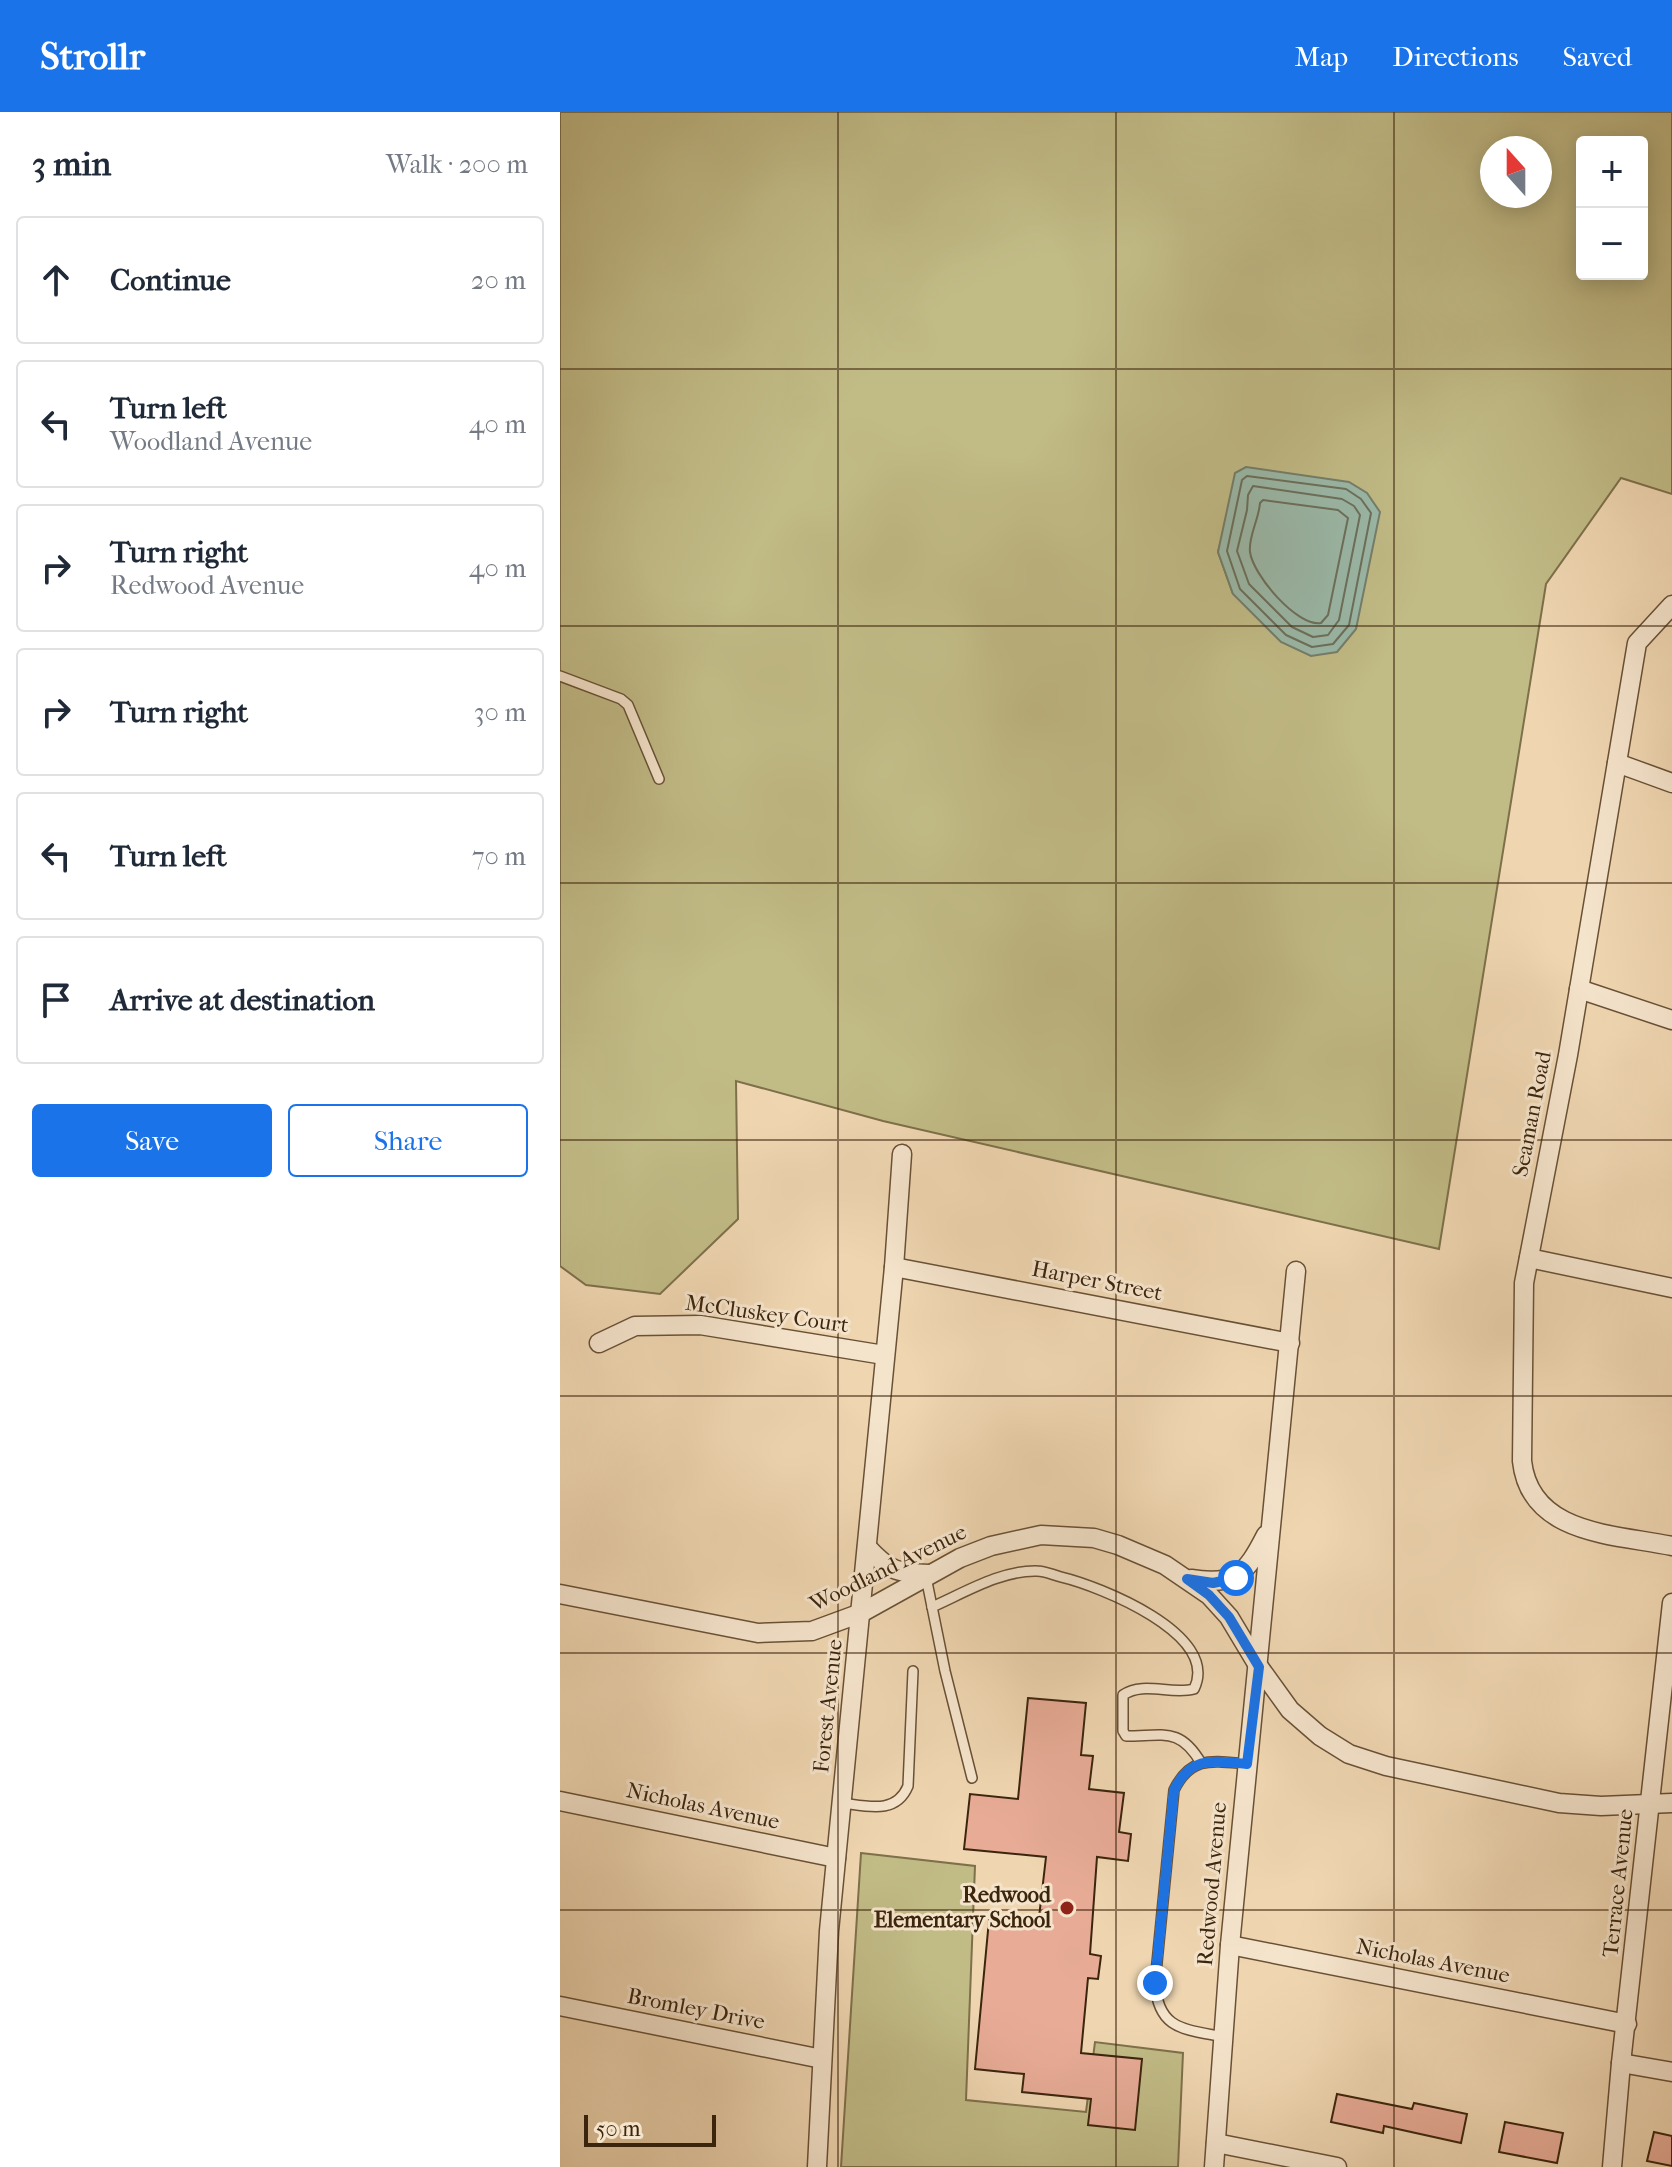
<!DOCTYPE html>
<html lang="en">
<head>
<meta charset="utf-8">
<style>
  :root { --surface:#fff; --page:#f6f6f7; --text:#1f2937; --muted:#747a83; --line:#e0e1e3; --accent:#1a73e8 }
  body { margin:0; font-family:"IM FELL French Canon",serif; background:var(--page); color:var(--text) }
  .controls { position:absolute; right:24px; top:24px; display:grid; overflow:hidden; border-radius:8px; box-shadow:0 4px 20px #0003 }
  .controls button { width:72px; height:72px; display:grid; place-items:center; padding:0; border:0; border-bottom:2px solid var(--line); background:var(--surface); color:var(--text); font:40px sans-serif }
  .compass { position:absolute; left:920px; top:24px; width:72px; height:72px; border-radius:50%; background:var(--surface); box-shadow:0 4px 20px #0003; rotate:339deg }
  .scale { position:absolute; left:24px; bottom:20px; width:132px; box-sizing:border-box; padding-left:8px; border:4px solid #3c250d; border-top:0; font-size:22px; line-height:28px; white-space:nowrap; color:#3c250d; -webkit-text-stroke:6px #f5e4cc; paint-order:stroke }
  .stop { position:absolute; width:24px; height:24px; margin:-18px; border:6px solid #1a73e8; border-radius:50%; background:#fff }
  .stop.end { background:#1a73e8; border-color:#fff; box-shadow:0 2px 8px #0008 }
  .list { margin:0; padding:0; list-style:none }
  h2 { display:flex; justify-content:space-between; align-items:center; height:104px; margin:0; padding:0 32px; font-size:34px }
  h2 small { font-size:26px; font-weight:400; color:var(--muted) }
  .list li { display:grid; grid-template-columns:52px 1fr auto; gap:24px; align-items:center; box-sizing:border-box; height:128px; margin:0 16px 16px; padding:0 16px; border:2px solid var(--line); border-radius:8px }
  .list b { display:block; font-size:30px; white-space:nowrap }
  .list p { margin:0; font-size:26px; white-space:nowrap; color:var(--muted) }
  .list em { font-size:26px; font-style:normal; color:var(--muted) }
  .actions { display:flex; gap:16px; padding:24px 32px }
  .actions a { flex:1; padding:18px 0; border:2px solid var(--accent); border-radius:8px; text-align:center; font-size:28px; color:var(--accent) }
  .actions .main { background:var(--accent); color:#fff }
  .icon { flex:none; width:44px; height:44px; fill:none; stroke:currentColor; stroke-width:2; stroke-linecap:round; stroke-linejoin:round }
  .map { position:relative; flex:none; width:1112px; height:2055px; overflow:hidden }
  header { display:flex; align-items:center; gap:48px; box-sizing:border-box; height:112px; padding:0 40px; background:var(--accent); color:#fff }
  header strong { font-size:38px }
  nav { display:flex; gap:44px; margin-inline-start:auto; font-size:28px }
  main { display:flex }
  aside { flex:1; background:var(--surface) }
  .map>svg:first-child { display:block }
  .green { fill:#c1bb86; stroke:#7e704a; stroke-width:2; fill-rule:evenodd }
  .water { fill:#9ab9a9; stroke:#747e6b; stroke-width:2 }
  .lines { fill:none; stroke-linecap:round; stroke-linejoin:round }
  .shore { stroke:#6b6f5b; stroke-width:2 }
  .building { fill:#e7ab96; stroke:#3c250d; stroke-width:2 }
  .lane-casing { stroke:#695136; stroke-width:12 }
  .street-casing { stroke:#695136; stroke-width:21 }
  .lane { stroke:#f5e4cc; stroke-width:9 }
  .street { stroke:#f5e4cc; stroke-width:18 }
  .route { stroke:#1a73e8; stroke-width:10 }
  .grid { fill:none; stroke:#3c250d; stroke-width:2; stroke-opacity:0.55 }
  .poi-dot { fill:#8f2418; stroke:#f5e4cc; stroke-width:3 }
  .labels { text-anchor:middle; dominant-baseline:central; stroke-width:6; stroke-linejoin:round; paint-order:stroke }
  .street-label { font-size:22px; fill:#3c250d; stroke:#f5e4cc }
  .poi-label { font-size:22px; font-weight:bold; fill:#3c250d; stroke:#f5e4cc; text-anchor:end }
</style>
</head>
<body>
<header>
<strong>Strollr</strong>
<nav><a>Map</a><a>Directions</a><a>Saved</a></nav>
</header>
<main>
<aside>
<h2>3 min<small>Walk · 200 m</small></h2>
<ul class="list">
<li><svg class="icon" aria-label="ahead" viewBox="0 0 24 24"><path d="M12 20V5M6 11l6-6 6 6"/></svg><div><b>Continue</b></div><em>20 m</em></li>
<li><svg class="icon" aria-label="left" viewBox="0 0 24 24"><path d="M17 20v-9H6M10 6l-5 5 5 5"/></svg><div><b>Turn left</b><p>Woodland Avenue</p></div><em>40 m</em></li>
<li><svg class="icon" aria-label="right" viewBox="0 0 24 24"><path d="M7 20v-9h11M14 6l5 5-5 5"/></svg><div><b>Turn right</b><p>Redwood Avenue</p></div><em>40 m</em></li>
<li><svg class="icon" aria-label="right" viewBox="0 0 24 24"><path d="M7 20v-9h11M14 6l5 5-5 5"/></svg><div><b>Turn right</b></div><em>30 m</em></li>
<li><svg class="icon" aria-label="left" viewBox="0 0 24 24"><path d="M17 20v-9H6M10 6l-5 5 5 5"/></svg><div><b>Turn left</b></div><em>70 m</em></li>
<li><svg class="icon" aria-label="arrive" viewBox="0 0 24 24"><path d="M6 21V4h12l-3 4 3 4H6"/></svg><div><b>Arrive at destination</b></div></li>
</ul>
<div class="actions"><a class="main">Save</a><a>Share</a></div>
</aside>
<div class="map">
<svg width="1112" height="2055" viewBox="0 0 1112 2055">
  <rect width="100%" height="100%" fill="#efd6b1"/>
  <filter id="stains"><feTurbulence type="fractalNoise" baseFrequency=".0025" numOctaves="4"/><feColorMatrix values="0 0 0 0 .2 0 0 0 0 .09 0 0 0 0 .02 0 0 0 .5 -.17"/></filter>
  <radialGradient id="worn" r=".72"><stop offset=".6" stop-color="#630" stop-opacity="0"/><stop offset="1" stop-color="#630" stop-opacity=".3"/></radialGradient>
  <g class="green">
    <path d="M0 0H1112V382L1061 366 986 472 879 1137 323 1009 176 969 178 1107 100 1182 26 1173 0 1154ZM1022 30H1082V162H1022ZM932 36H980V84H932ZM670 394 673 482 658 440Z"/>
    <path d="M301 1741 415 1754 406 1988 526 2000 535 1930 623 1941 618 2055H281Z"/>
  </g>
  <path class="water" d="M686 355 789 370 807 381 820 400 796 517 777 540 751 544 721 530 673 482 658 440 675 361Z"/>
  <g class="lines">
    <g class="shore">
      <path d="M687 364 786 377 801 387 811 401 789 513 773 532 752 535 726 523 680 477 667 439 682 368Z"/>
      <path d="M693 374 782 387 794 394 800 403 779 508 768 523 753 525 732 515 689 472 677 439 687 398 688 383Z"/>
      <path d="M703 388 778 398 788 406 768 503 761 511C737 515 693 463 690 440 688 425 699 407 700 391Z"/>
    </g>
  </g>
  <g class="building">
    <path d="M468 1586 526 1591 521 1643 533 1644 529 1677 564 1681 559 1720 571 1722 568 1749 537 1745 530 1842 541 1844 538 1867 528 1866 521 1941 582 1947 575 2018 528 2013 531 1987 462 1980 464 1962 415 1957 429 1808 478 1814 486 1745 404 1737 410 1682 458 1687Z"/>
    <path d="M777 1982 852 1997 854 1991 907 2002 901 2031 824 2014 823 2021 771 2010Z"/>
    <path d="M945 2010 1003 2021 997 2051 939 2040Z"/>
    <path d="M1094 2020 1112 2024V2054L1087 2049Z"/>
  </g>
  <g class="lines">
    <g class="lane-casing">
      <g id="lane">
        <path d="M0 564 61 587 68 593 99 667"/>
        <path d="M366 1465 385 1559 412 1666"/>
        <path d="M372 1495C404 1481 441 1458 477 1459 485 1459 493 1463 501 1465 539 1474 661 1522 634 1577 611 1583 583 1569 563 1583V1619L566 1624C604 1624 620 1615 641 1651"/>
        <path d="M282 1691C307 1694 336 1703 348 1674L353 1559"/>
        <path d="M664 1925C624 1917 598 1918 595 1871L614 1678C631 1643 654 1649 687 1652"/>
      </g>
    </g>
    <g class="street-casing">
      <g id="street">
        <path d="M1112 493 1077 531 1008 943 964 1171 962 1349C970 1423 1054 1422 1112 1434"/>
        <path d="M1057 651 1112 671"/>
        <path d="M1019 877 1112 908"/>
        <path d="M969 1146 1112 1176"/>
        <path d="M334 1155 730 1231"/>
        <path d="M39 1231 75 1214 140 1213 324 1243"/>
        <path d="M307 1435C329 1459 337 1461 369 1462"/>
        <path d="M631 1467C676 1474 686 1462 706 1423"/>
        <path d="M0 1482 198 1521 252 1519 301 1501 400 1446 431 1434 481 1423 534 1426 558 1433 605 1453 649 1483 669 1505 699 1555 730 1598 760 1624 789 1642 826 1654 999 1691 1041 1694 1112 1691"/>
        <path d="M0 1689 276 1746"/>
        <path d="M670 1833 1067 1912"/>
        <path d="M0 1894 262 1947"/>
        <path d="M1061 1951 1112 1960"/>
        <path d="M656 2031 777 2055"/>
        <path d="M257 2055 269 1819 334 1155 342 1042"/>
        <path d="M654 2055 670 1833 736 1159"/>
        <path d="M1052 2055 1061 1951 1112 1491"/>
      </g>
    </g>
    <use href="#lane" class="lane"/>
    <use href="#street" class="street"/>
  </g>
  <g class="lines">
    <path class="route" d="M595 1871 614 1678C631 1643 654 1649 687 1652L699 1555 669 1505 649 1483 627 1467 653 1471 676 1466"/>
  </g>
  <path class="grid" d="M278 0V2055M556 0V2055M834 0V2055M0 257H1112M0 514H1112M0 771H1112M0 1028H1112M0 1284H1112M0 1541H1112M0 1798H1112"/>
  <circle class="poi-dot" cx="507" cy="1796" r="8"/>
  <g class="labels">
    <g class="street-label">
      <text transform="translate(972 1002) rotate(-79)">Seaman Road</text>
      <text transform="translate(537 1169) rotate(11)">Harper Street</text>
      <text transform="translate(207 1202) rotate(8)">McCluskey Court</text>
      <text transform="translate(328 1456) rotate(-26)">Woodland Avenue</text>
      <text transform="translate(268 1594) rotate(-84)">Forest Avenue</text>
      <text transform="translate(143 1694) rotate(12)">Nicholas Avenue</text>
      <text transform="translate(1058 1771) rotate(-84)">Terrace Avenue</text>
      <text transform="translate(652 1772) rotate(-85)">Redwood Avenue</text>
      <text transform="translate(873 1849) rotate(11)">Nicholas Avenue</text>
      <text transform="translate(136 1897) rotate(11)">Bromley Drive</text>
    </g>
    <g class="poi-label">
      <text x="491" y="1783">Redwood<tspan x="491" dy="25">Elementary School</tspan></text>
    </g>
  </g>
  <rect width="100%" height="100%" filter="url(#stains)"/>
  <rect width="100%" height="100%" fill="url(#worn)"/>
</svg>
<div class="controls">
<button>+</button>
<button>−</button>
</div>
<svg class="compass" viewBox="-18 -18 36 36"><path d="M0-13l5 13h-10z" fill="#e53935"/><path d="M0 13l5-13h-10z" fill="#747a83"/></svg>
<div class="scale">50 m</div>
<div class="stop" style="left:676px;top:1466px"></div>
<div class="stop end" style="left:595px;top:1871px"></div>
</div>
</main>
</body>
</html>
